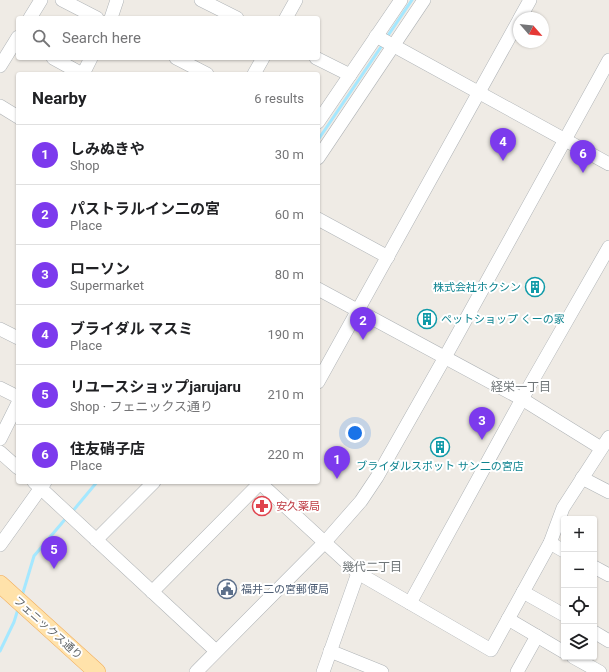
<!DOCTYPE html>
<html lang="en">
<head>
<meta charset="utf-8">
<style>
  :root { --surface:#fff; --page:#f6f6f6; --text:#202124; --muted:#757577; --line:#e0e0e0; --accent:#7c3aed }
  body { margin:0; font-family:Roboto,"Noto Sans JP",sans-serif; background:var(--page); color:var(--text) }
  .controls { position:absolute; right:12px; bottom:12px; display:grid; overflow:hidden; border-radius:4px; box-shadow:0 1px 3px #0004 }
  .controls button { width:36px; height:36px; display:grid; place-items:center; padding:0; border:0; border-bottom:1px solid var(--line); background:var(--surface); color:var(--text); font:20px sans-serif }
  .compass { position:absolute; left:513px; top:12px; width:36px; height:36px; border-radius:50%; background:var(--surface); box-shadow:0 1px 3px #0004; rotate:118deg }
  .you { position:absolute; left:355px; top:433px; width:14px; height:14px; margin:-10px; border:3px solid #fff; border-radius:50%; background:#1a73e8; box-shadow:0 0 0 6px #1a73e833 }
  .badge { display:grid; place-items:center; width:26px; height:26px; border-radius:50%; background:var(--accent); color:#fff; font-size:13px; font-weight:700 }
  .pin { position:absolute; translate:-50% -33px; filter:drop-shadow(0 1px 2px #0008) }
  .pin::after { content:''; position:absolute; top:21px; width:14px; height:12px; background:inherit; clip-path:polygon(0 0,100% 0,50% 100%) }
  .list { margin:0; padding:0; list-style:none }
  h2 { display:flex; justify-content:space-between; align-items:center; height:52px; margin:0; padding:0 16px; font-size:17px }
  h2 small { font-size:13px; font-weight:400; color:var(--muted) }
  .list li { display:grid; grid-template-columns:26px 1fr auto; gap:12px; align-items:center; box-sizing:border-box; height:60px; padding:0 16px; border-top:1px solid var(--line) }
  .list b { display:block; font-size:15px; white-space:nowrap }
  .list p { margin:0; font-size:13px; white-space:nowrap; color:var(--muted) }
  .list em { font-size:13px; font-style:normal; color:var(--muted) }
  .icon { flex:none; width:22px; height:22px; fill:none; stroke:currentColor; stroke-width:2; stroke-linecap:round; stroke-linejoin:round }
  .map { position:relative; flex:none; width:609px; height:672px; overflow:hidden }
  .search { position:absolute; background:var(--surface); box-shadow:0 1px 3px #0004; left:16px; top:16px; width:304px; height:44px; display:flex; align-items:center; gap:10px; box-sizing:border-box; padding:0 14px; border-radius:4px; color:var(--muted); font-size:15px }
  .panel { position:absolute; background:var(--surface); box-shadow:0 1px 3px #0004; left:16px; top:72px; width:304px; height:412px; border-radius:4px }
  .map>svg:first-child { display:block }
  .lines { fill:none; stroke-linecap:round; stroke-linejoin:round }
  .stream { stroke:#a5e8ff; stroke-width:3 }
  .minor-casing { stroke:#b0b4b7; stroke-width:14 }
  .major-casing { stroke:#f2ad5b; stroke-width:18 }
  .minor { stroke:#fff; stroke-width:13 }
  .major { stroke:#ffe2aa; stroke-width:17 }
  .labels { text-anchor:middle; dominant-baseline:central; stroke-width:4; stroke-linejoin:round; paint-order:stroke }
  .culture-label { font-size:11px; fill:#0d838f; stroke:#fff; text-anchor:end }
  .health-label { font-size:11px; fill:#be3a42; stroke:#fff; text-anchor:start }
  .service-label { font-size:11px; fill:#4e5e75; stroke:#fff; text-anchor:start }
  .street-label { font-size:11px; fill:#5d6265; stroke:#fff }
  .neighbourhood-label { font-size:12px; fill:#6e7477; stroke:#fff }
</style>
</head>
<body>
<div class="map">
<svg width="609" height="672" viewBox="0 0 609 672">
  <rect width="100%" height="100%" fill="#efebe5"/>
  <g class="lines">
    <g class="stream">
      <path d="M387 37 412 0"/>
      <path d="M318 140 383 44"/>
      <path d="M72 512 97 482"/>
      <path d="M22 596 34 556 67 517"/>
      <path d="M0 651 14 622 18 609"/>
    </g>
    <g class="minor-casing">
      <g id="minor">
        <path d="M62 0 97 18"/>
        <path d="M201 0 237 18"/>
        <path d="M30 18 41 0"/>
        <path d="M111 18 117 0"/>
        <path d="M286 18 296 0"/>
        <path d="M520 18 530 0"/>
        <path d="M376 36 609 164"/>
        <path d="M53 58 82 74"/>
        <path d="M176 58 207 74"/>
        <path d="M316 58 350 75"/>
        <path d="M0 66 18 37"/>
        <path d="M83 74 91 58"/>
        <path d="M254 74 263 58"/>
        <path d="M0 106 18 117"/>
        <path d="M318 122 401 0"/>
        <path d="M318 158 424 0"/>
        <path d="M318 219 388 257"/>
        <path d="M318 289 522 399 601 448"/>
        <path d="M0 329 18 338"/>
        <path d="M318 382 519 20"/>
        <path d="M0 388 18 397"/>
        <path d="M0 439 18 403"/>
        <path d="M0 452 18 468"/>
        <path d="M582 478 609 492"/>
        <path d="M34 482 216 651"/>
        <path d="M259 482 358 573 491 650 550 543 563 508 609 437"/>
        <path d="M96 540 154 482"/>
        <path d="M550 543 564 551"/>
        <path d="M0 545 45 482"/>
        <path d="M594 567 609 575"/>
        <path d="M152 592 261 482"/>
        <path d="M523 592 564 615"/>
        <path d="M410 603 522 399 609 247"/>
        <path d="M508 619 564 652"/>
        <path d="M594 632 609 641"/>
        <path d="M330 651 382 672"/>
        <path d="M573 657 600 672"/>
        <path d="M196 672 325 542 361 501 377 477 444 359 609 60"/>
        <path d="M323 672 358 573"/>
        <path d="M517 672 537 636"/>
      </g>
    </g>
    <g class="major-casing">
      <path id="major" d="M0 584 97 672"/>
    </g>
    <use href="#minor" class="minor"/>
    <use href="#major" class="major"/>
  </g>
  <defs>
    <g id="building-ring" transform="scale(1)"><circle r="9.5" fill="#fff" stroke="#0f9aa8" stroke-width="1.5"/><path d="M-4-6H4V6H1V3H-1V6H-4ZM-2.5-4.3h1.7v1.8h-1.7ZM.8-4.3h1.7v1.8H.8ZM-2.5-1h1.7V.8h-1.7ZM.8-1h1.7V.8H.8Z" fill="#0f9aa8"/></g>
    <g id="pharmacy-ring" transform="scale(1)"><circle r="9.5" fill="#fff" stroke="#e0444e" stroke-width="1.5"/><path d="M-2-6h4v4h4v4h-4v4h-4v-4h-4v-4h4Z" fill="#e0444e"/></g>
    <g id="civic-ring" transform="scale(1)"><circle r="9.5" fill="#fff" stroke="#5c6f8a" stroke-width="1.5"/><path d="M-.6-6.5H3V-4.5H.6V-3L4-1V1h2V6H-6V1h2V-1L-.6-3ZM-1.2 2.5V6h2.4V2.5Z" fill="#5c6f8a"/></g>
  </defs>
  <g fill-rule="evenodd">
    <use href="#building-ring" x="535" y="287"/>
    <use href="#building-ring" x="427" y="319"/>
    <use href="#building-ring" x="440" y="447"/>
    <use href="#pharmacy-ring" x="262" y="506"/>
    <use href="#civic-ring" x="227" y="589"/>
  </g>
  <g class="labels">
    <g class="culture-label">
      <text x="521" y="287">株式会社ホクシン</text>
      <text x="441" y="319" text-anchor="start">ペットショップ くーの家</text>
      <text x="440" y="466" text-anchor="middle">ブライダルスポット サン二の宮店</text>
    </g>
    <g class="health-label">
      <text x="276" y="506">安久薬局</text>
    </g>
    <g class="service-label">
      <text x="241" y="589">福井二の宮郵便局</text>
    </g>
    <g class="street-label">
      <text transform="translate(48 628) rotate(42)">フェニックス通り</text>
    </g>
    <g class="neighbourhood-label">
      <text x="521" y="387">経栄一丁目</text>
      <text x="372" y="567">幾代二丁目</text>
    </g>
  </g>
</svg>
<div class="controls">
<button>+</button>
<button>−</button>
<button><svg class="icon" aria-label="locate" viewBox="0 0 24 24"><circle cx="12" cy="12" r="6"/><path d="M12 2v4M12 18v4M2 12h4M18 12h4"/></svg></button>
<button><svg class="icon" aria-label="layers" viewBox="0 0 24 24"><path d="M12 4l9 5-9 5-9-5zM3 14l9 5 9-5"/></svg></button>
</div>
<svg class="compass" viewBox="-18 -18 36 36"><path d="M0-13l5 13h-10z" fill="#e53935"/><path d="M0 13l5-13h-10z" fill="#757577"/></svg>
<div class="you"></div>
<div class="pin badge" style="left:337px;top:479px">1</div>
<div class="pin badge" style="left:363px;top:340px">2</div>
<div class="pin badge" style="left:482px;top:440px">3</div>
<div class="pin badge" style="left:503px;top:161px">4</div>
<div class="pin badge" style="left:54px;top:569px">5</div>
<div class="pin badge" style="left:583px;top:173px">6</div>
<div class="search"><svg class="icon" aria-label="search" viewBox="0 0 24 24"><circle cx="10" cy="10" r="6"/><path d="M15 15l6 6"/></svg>Search here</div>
<section class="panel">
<h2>Nearby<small>6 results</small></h2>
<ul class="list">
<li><span class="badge">1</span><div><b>しみぬきや</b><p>Shop</p></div><em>30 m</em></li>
<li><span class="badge">2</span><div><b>パストラルイン二の宮</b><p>Place</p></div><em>60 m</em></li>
<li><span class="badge">3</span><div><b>ローソン</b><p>Supermarket</p></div><em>80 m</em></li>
<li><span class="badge">4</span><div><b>ブライダル マスミ</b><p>Place</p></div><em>190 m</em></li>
<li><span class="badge">5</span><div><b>リユースショップjarujaru</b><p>Shop · フェニックス通り</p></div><em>210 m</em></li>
<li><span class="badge">6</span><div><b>住友硝子店</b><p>Place</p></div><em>220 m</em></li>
</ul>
</section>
</div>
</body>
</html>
